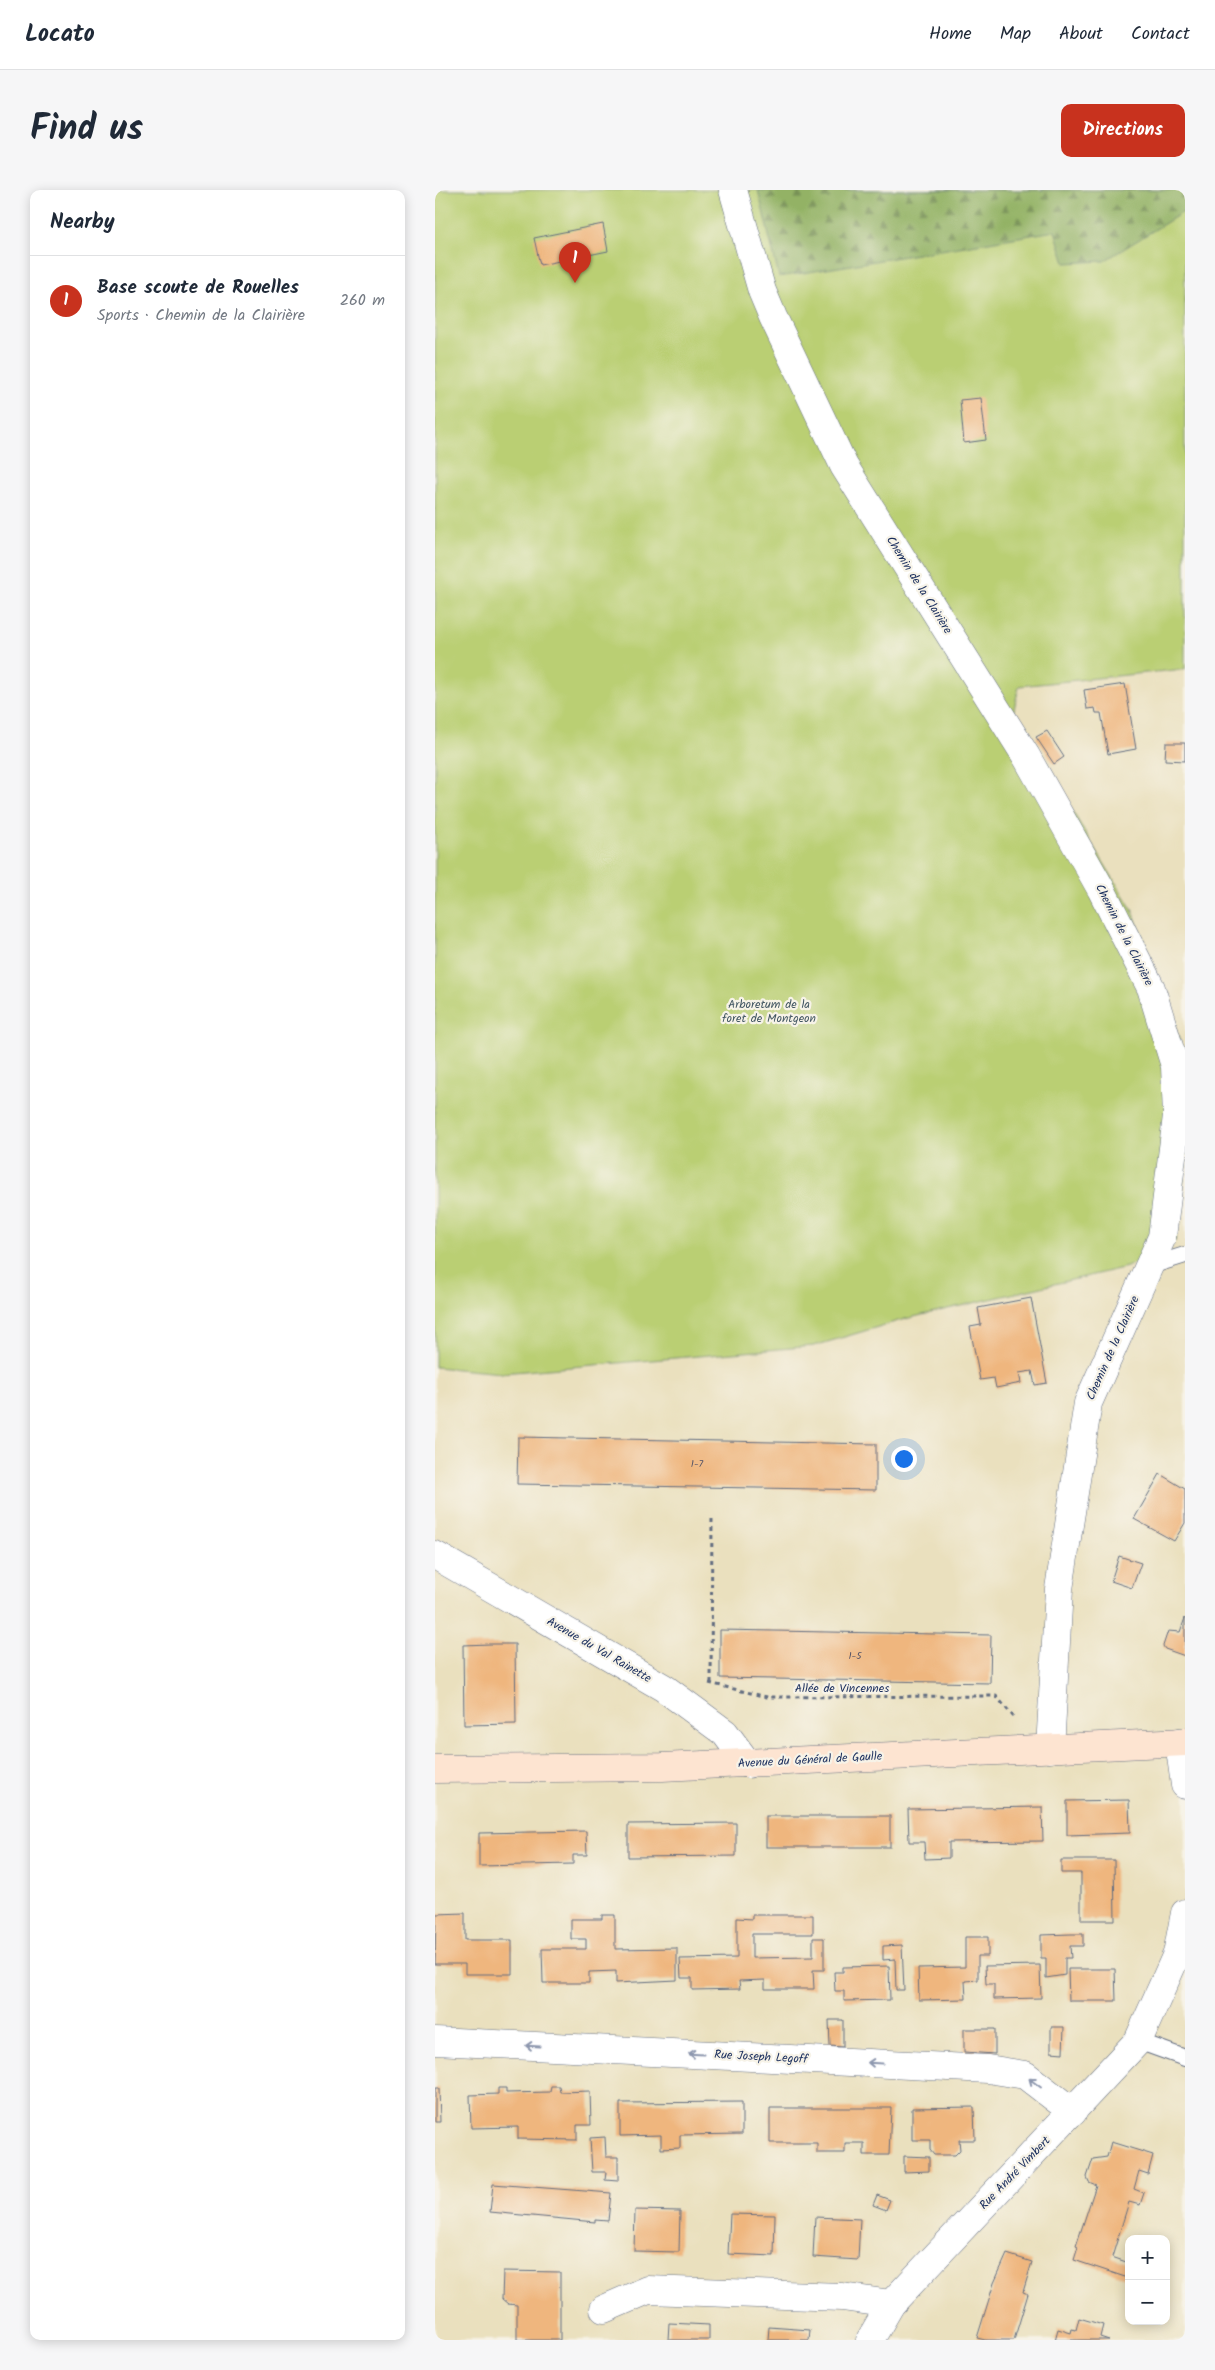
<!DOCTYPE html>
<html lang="en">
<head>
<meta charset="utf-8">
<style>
  :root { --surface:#fff; --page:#f6f6f7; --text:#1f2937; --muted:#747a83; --line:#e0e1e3; --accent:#c8321e }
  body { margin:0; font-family:Kalam,sans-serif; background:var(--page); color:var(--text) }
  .controls { position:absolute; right:15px; bottom:15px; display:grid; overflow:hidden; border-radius:10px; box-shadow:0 2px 12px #0003 }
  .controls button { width:45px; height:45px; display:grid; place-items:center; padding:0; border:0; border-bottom:1px solid var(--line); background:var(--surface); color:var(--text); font:25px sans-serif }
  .you { position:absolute; left:468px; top:1268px; width:18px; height:18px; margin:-12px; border:4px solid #fff; border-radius:50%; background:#1a73e8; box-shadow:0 0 0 8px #1a73e833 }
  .badge { display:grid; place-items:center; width:32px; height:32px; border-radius:50%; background:var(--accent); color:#fff; font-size:16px; font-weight:700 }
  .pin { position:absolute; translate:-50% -41px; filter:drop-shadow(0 1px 2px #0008) }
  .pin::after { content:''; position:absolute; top:26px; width:18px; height:15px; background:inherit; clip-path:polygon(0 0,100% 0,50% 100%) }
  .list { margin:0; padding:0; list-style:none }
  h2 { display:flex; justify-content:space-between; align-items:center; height:65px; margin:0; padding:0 20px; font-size:21px }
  h2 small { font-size:16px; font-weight:400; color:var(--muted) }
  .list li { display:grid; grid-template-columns:32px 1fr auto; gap:15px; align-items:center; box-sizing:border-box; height:90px; padding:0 20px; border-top:1px solid var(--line) }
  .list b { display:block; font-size:19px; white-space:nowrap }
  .list p { margin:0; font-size:16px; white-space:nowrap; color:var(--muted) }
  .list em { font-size:16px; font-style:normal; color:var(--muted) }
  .map { position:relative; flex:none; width:750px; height:2150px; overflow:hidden; border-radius:10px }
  header { display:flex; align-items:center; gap:30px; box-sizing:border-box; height:70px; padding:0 25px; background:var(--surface); border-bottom:1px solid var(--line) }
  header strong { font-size:24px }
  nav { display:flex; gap:28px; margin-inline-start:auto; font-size:18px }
  .intro { display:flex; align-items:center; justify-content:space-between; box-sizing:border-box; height:120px; padding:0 30px }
  h1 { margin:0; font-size:35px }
  .button { padding:12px 22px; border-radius:10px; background:var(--accent); color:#fff; font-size:18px; font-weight:700 }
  main { display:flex; gap:30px; padding:0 30px }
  aside { flex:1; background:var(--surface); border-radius:10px; box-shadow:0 2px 12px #0003 }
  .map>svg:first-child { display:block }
  .green { fill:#bacf73; stroke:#6a7f68 }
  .forest { fill:url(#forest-firs); stroke:#577062 }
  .building { fill:#efb67e }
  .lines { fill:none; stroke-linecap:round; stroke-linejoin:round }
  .lane-casing { stroke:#636d80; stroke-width:18 }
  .street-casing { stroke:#636d80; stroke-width:29 }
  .secondary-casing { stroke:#636d80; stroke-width:29 }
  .path { stroke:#636d80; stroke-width:3; stroke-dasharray:4 4; stroke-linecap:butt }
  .lane { stroke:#fff; stroke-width:16 }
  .street { stroke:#fff; stroke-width:28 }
  .secondary { stroke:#fde4d1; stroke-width:28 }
  .oneway { stroke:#8d97ae }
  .labels { text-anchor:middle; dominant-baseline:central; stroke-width:4.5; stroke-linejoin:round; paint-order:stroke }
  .number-label { font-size:10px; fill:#505166 }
  .street-label { font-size:12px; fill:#1b2f5e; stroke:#f7f3e8 }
  .park-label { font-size:12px; fill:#435763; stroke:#f7f3e8 }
</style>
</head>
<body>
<header>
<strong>Locato</strong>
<nav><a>Home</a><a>Map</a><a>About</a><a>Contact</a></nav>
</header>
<div class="intro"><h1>Find us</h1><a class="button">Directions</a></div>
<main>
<aside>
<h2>Nearby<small></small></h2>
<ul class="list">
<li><span class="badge">1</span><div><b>Base scoute de Rouelles</b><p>Sports · Chemin de la Clairière</p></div><em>260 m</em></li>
</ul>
</aside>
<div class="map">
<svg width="750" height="2150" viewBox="0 0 750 2150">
  <defs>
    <pattern id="forest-firs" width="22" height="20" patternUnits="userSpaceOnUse" patternTransform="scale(1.25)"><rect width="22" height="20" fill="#93b265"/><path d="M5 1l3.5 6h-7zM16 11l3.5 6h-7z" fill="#779156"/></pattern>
  </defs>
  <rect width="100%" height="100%" fill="#f7f3e8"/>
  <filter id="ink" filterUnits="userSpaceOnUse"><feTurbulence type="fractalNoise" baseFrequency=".02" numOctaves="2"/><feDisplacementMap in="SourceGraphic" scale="10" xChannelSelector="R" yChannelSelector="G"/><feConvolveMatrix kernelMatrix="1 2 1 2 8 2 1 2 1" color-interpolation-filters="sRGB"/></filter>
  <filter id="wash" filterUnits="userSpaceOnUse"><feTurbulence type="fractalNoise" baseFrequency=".0096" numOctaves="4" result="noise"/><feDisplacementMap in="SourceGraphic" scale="20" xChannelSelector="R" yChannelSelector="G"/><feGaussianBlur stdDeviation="1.12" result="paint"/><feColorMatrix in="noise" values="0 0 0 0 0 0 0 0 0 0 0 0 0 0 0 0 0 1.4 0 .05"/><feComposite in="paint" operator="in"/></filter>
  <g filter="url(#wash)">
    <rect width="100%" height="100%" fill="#eae0be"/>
    <path class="green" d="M0 0H750V479L584 496 578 524 698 721 744 849 750 973 740 1051 692 1077 470 1129 379 1156 67 1183 0 1177Z"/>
    <path class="forest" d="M323 0H750V21L669 71 630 73 620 41 344 87Z"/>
    <g id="blocks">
      <g class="building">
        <path d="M168 34 173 61 105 75 99 48Z"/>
        <path d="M546 208 551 250 529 253 525 210Z"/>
        <path d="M690 494 701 559 673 564 666 523H661L660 518 652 519 649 500Z"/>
        <path d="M612 541 629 567 619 574 601 547Z"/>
        <path d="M731 553H750V571L730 570Z"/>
        <path d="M596 1108 612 1193 600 1195 597 1181 584 1183 586 1193 561 1198 559 1188 545 1190 535 1137 546 1135 543 1118Z"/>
        <path d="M83 1247 441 1254V1300L82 1294Z"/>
        <path d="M725 1284 750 1299V1333L739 1351 699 1329Z"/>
        <path d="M684 1366 706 1373 697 1398 676 1391Z"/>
        <path d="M750 1428V1466L730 1459 728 1456 733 1441 745 1442Z"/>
        <path d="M285 1440 556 1445 555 1493 285 1488Z"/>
        <path d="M55 1454H80L81 1534 29 1535 28 1455Z"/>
        <path d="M694 1610 695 1643 632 1645V1611Z"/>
        <path d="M607 1617 608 1651 514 1652V1668L490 1669 489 1652H474L473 1619Z"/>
        <rect x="331" y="1626" width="124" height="31"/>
        <path d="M301 1633V1666L193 1667V1634Z"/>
        <path d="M151 1641 152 1665H138V1674L44 1676V1643Z"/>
        <path d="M626 1670H679L680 1730H646V1683H626Z"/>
        <path d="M30 1723V1750H77V1784H30V1774H0L1 1724Z"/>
        <path d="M167 1725H180V1759L242 1758V1790L181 1793V1781L154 1782V1793H108L107 1759H151V1749H136V1729H167Z"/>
        <path d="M317 1725H378V1744H317V1768L378 1767V1748H389V1780H378L379 1799H330V1790L304 1791 305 1799 257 1800V1788H246L245 1769 302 1768V1728L317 1729Z"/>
        <path d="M636 1744H648V1756H635L636 1768H630V1785L611 1788V1768H606V1745Z"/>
        <path d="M530 1747H553V1766H543V1790L530 1791 531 1809 484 1810 483 1778 530 1777Z"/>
        <path d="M467 1755 469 1800H461L460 1769 448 1770V1756Z"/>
        <path d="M605 1775 606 1808 559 1809V1794H551L550 1776Z"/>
        <path d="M454 1776 455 1810 409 1811V1801H400L399 1782H408V1777Z"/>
        <path d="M633 1779H680L681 1811H634Z"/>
        <path d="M394 1830H408V1857L395 1856Z"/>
        <path d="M616 1837H629L628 1863 616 1862Z"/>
        <path d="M529 1839H560V1864L529 1862Z"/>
        <path d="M116 1896H124L125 1902 155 1901 156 1935H142V1950L83 1949V1937L36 1938 35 1905 63 1904V1898H71V1903L115 1902Z"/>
        <path d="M0 1898H4L5 1932H0Z"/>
        <path d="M307 1912V1944L245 1945V1958L226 1959V1945L185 1946V1913Z"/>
        <path d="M539 1917 540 1950H524L525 1960 520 1965H499L495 1960V1950H477V1918Z"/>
        <path d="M335 1918H456L454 1965H429V1953H410V1963H382V1953H335Z"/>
        <path d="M170 1947 171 1967H183V1991L170 1990 171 1982H157L155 1948Z"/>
        <path d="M676 1952 718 1965 713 1984 704 1981 699 1999 709 2003 705 2015 694 2012 677 2067 694 2073 693 2088 639 2070 643 2057 641 2056 661 1995 654 1992 652 1987 658 1969 672 1967Z"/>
        <path d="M469 1966 494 1967V1981L469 1982Z"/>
        <path d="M58 1994 176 2003 173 2031 160 2030V2032L55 2022Z"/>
        <path d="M442 2005 455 2010 451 2020 438 2015Z"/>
        <path d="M200 2020 245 2021 244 2062 199 2061Z"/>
        <path d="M295 2024 340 2025 339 2066 293 2064Z"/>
        <path d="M380 2027 425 2029 423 2070 378 2067Z"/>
        <path d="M572 2064 597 2072 588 2102 593 2104 579 2150H550L542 2148 559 2093Z"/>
        <path d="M68 2081 125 2082V2150H82V2115L73 2114 67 2109Z"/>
        <path d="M644 2128 668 2135 665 2147 674 2150H620L623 2139 636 2143 637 2139 641 2140Z"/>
        <path d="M234 2133 274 2135V2150H233Z"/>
        <path d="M334 2137 375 2140 374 2150H333Z"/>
      </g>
    </g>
  </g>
  <g filter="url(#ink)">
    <use href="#blocks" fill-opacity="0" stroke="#636d80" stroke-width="1"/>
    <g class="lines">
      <g class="lane-casing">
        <g id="lane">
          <path d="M715 1076 750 1065"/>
          <path d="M703 1851 750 1868"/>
        </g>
      </g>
      <g class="street-casing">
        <g id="street">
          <path d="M298 0 327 101 338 127 409 276 591 566 666 699 716 798 740 876 742 926 727 1047 653 1213 624 1399 615 1559"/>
          <path d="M0 1365 229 1498 290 1543 313 1574"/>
          <path d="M744 1552 750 1595"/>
          <path d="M0 1851 553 1879 590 1885 638 1922"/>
          <path d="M169 2119 213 2100 407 2107 456 2114"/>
          <path d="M435 2150 456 2114 703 1851 742 1764 750 1723"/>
        </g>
      </g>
      <g class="secondary-casing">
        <path id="secondary" d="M0 1579 227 1577 750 1552"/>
      </g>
      <g class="path">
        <path d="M274 1493 332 1507 561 1506 578 1526"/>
        <path d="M276 1493 277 1325"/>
      </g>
      <use href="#lane" class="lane"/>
      <use href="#street" class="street"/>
      <use href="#secondary" class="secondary"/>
    </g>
    <defs><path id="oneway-shaft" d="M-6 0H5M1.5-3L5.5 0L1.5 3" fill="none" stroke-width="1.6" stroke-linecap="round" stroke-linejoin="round" transform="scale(1.25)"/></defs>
    <g class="oneway">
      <use href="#oneway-shaft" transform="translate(98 1856) rotate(-177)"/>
      <use href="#oneway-shaft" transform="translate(261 1864) rotate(-177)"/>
      <use href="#oneway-shaft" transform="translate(440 1873) rotate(-177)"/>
      <use href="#oneway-shaft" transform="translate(600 1893) rotate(-143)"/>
    </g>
  </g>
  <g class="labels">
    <g class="number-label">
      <text x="262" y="1274">1-7</text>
      <text x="420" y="1466">1-5</text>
    </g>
    <g class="street-label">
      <text transform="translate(484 395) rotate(58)">Chemin de la Clairière</text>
      <text transform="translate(689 745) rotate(63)">Chemin de la Clairière</text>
      <text transform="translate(678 1158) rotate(-66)">Chemin de la Clairière</text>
      <text transform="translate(164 1460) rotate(30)">Avenue du Val Rainette</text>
      <text x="407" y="1498">Allée de Vincennes</text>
      <text transform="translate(375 1570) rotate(-3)">Avenue du Général de Gaulle</text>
      <text transform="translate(326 1867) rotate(3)">Rue Joseph Legoff</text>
      <text transform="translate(580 1983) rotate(-46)">Rue André Vimbert</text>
    </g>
    <g class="park-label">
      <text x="334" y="814">Arboretum de la<tspan x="334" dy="14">foret de Montgeon</tspan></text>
    </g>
  </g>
</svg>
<div class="controls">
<button>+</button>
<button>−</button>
</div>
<div class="you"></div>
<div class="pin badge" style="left:140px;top:93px">1</div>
</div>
</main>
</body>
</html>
